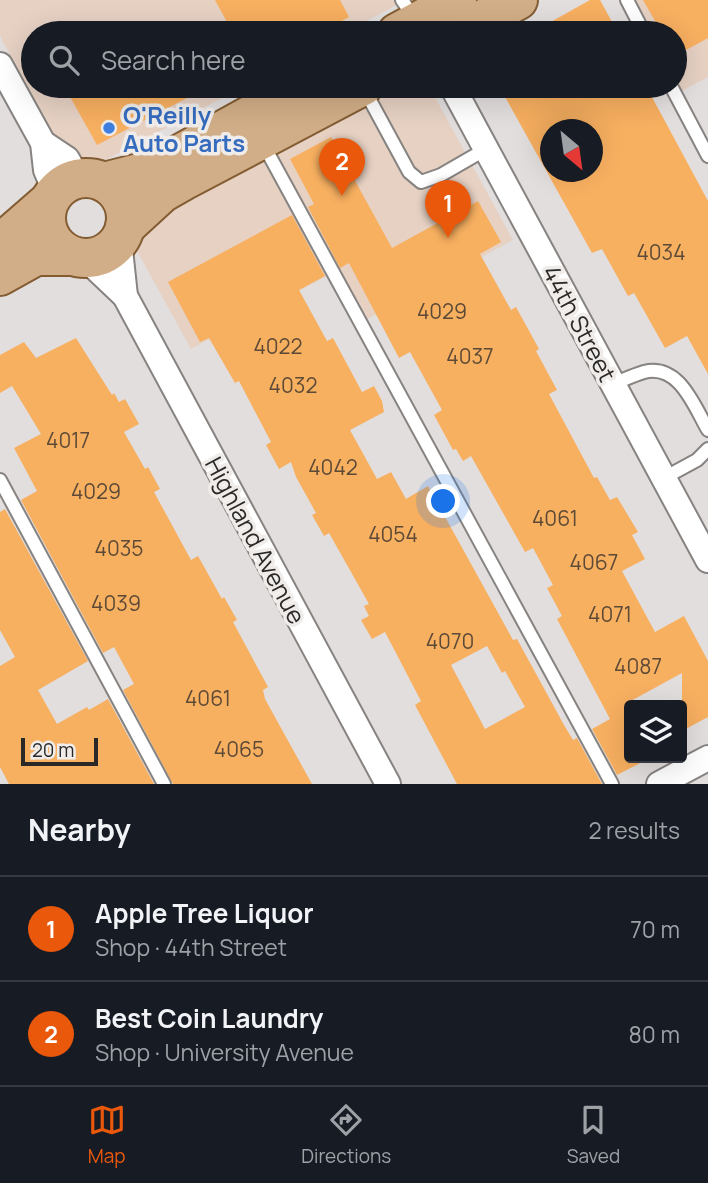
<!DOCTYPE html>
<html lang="en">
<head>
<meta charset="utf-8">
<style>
  :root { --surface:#171b24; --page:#242831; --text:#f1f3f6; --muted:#9ea1a6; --line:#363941; --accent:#ea580c }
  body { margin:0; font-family:Manrope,sans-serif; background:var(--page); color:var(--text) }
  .controls { position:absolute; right:21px; bottom:21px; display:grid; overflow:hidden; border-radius:7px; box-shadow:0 7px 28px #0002 }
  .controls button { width:63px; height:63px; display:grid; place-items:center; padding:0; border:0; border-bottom:2px solid var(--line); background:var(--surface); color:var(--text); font:35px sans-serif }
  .compass { position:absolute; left:540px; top:119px; width:63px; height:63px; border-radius:50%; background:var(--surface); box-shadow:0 7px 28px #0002; rotate:151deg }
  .scale { position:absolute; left:21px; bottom:18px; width:77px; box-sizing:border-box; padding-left:7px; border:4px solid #2a2928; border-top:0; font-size:19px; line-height:24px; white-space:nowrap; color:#2a2928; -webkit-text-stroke:5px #efecea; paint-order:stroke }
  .you { position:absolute; left:444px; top:502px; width:24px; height:24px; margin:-18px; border:5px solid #fff; border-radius:50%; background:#1a73e8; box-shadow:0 0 0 10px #1a73e833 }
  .badge { display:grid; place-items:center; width:46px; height:46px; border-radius:50%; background:var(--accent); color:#fff; font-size:23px; font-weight:700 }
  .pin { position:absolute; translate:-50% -58px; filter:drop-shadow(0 2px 4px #0008) }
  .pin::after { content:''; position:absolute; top:37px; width:24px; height:21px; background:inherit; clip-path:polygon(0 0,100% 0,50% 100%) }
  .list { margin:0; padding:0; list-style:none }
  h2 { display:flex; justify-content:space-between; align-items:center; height:91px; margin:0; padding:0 28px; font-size:30px }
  h2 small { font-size:23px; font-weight:400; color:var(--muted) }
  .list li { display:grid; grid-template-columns:46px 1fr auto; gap:21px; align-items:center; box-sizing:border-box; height:105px; padding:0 28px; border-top:2px solid var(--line) }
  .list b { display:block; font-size:26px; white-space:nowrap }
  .list p { margin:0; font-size:23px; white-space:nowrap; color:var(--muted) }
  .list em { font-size:23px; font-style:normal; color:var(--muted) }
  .icon { flex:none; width:38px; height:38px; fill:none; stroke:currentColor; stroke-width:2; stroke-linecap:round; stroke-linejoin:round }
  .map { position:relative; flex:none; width:708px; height:784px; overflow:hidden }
  .search { position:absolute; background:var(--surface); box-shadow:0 7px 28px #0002; left:21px; right:21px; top:21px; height:77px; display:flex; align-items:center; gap:18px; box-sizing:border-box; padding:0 24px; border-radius:38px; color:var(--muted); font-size:26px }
  .sheet { height:301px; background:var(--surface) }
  nav { display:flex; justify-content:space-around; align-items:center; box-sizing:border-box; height:98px; border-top:2px solid var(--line); background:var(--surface); font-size:19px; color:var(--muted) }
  nav a { display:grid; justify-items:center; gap:4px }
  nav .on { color:var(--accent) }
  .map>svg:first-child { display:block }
  .commercial { fill:#e6d1c3 }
  .building { fill:#f7af60; fill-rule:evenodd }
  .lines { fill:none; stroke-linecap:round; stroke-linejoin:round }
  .service-casing { stroke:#868381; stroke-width:16 }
  .minor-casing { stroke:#868381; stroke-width:28 }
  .primary-casing { stroke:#835c32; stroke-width:42 }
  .service { stroke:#fff; stroke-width:12 }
  .minor { stroke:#fff; stroke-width:24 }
  .primary { stroke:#d1ae87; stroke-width:38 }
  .shop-dot { fill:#3f7fe0; stroke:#efecea; stroke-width:2.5 }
  .labels { text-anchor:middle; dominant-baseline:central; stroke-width:7; stroke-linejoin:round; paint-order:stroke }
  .number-label { font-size:21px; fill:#5d4a36 }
  .shop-label { font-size:24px; font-weight:bold; fill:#366cbe; stroke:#efecea; text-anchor:start }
  .street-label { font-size:24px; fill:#2a2928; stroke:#efecea }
</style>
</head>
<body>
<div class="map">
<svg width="708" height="784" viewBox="0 0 708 784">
  <rect width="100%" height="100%" fill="#e2dedd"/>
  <g class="commercial">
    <path d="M0 0H406L344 33H33V86H245L75 176 0 36Z"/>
    <path d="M633 0H708V77L682 91 675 77V33H651Z"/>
    <path d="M402 86 430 88 513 240 364 321 336 271 191 349 136 249 137 227Z"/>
  </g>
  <g class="building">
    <path d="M215 0H340L349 17 320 33H233Z"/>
    <path d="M590 0H600L618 33H531Z"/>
    <path d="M643 0H708V38L675 56V33H662Z"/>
    <path d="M64 86H210L97 145Z"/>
    <path d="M499 86H646L708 201V374L687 336 665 348 634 293 628 296 602 249 592 253ZM550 130H592V172H550Z"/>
    <path d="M331 137 392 248 478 201 501 242 480 254 511 310 516 307 539 349 536 351 557 390 549 394 594 478 597 477 610 500 617 497 638 532 632 535 645 559 622 571 655 632 684 616 708 661V717L682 731V673L629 702V758H650L617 775 592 729 610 719 557 619 562 616 547 588 553 585 533 548 525 552 471 456 463 461 456 449 453 450 434 415 442 410 410 352 399 358 349 263 340 268 308 207 314 204 290 159Z"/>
    <path d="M292 215 325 276 299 290 327 341 333 338 362 392 374 386 382 401 384 412 350 430 377 479 391 472 406 499 428 486 513 640 517 639 564 725 573 740 577 738 602 784H457L415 705 421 701 385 632 372 639 361 620 369 616 364 606 369 604 329 533 324 536 312 515 316 513 296 477 291 462 279 469 266 445 271 442 239 381 235 383 209 338 200 342 168 282ZM487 646 502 673 505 671 525 707 485 729 451 665Z"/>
    <path d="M76 338 112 395 114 393 119 402 125 399 139 424 124 432 145 469 148 467 160 489 154 492 191 560 198 556 222 599 224 597 237 620 233 622 268 687 263 690 265 699 312 784H173L123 690 134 684 114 647 103 653 21 500 37 491 14 448 41 434 12 386 0 393V355L24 342 36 358Z"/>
    <path d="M5 509 88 661 38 690 57 724 87 707 89 710 108 699 154 784H9L0 767V666L15 657 0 630V512Z"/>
  </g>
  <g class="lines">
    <g class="service-casing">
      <g id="service">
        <path d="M402 0 415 19"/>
        <path d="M627 0 644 33"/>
        <path d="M671 86 708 156"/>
        <path d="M364 89 409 172 421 182 441 175 486 149"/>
        <path d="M262 142 612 784"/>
        <path d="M613 384C623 380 634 375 644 372 679 363 694 406 708 430"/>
        <path d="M664 478 697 460 708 449"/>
        <path d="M0 480 164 784"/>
      </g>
    </g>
    <g class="minor-casing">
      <g id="minor">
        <path d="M0 65 43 143 46 170 55 191"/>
        <path d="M452 86 708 560"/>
        <path d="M43 143 67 159 78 178"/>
        <path d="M119 240 125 296"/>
        <path d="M85 258 125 296 388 784"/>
        <path d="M659 784 708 758"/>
      </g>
    </g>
    <g class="primary-casing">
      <g id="primary">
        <path d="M397 33 457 0"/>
        <path d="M458 33 518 0"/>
        <circle cx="86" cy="218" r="40"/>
        <path d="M104 182 151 170 303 86"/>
        <path d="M125 227 162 193 183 181 363 86"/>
        <path d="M0 244 48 202"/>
        <path d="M0 276 36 256H72"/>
      </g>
    </g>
    <use href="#service" class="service"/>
    <use href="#minor" class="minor"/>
    <use href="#primary" class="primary"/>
  </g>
  <circle class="shop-dot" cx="109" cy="128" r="7"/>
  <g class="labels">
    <g class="number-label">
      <text x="661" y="252">4034</text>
      <text x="442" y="311">4029</text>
      <text x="278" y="346">4022</text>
      <text x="470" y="356">4037</text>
      <text x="293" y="385">4032</text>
      <text x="68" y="440">4017</text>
      <text x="333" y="467">4042</text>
      <text x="96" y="491">4029</text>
      <text x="555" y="518">4061</text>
      <text x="393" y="534">4054</text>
      <text x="119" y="548">4035</text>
      <text x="594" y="562">4067</text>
      <text x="116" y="603">4039</text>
      <text x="610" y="614">4071</text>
      <text x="450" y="641">4070</text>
      <text x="638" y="666">4087</text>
      <text x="208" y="698">4061</text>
      <text x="239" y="749">4065</text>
    </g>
    <g class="shop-label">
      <text x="123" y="114">O'Reilly<tspan x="123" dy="28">Auto Parts</tspan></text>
    </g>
    <g class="street-label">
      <text transform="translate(580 323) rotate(62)">44th Street</text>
      <text transform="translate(256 540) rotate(62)">Highland Avenue</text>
    </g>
  </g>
</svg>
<div class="controls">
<button><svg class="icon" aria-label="layers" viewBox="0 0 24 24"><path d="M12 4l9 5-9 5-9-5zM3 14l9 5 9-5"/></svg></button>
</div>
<svg class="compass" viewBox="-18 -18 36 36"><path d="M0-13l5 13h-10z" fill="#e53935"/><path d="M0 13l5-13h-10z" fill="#9ea1a6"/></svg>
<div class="scale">20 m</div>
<div class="you"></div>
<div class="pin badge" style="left:448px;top:238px">1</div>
<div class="pin badge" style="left:342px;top:196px">2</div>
<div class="search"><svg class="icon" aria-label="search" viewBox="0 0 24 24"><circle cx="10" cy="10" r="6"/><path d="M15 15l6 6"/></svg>Search here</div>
</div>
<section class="sheet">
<h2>Nearby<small>2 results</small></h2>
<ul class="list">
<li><span class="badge">1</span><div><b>Apple Tree Liquor</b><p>Shop · 44th Street</p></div><em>70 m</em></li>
<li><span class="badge">2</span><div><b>Best Coin Laundry</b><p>Shop · University Avenue</p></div><em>80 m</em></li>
</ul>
</section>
<nav>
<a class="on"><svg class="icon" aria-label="map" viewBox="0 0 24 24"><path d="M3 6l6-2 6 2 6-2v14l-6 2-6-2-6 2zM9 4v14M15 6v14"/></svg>Map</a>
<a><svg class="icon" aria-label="directions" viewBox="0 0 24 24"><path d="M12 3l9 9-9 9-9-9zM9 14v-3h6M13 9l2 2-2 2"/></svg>Directions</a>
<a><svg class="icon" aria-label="saved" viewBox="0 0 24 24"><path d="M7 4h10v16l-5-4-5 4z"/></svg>Saved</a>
</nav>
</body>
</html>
